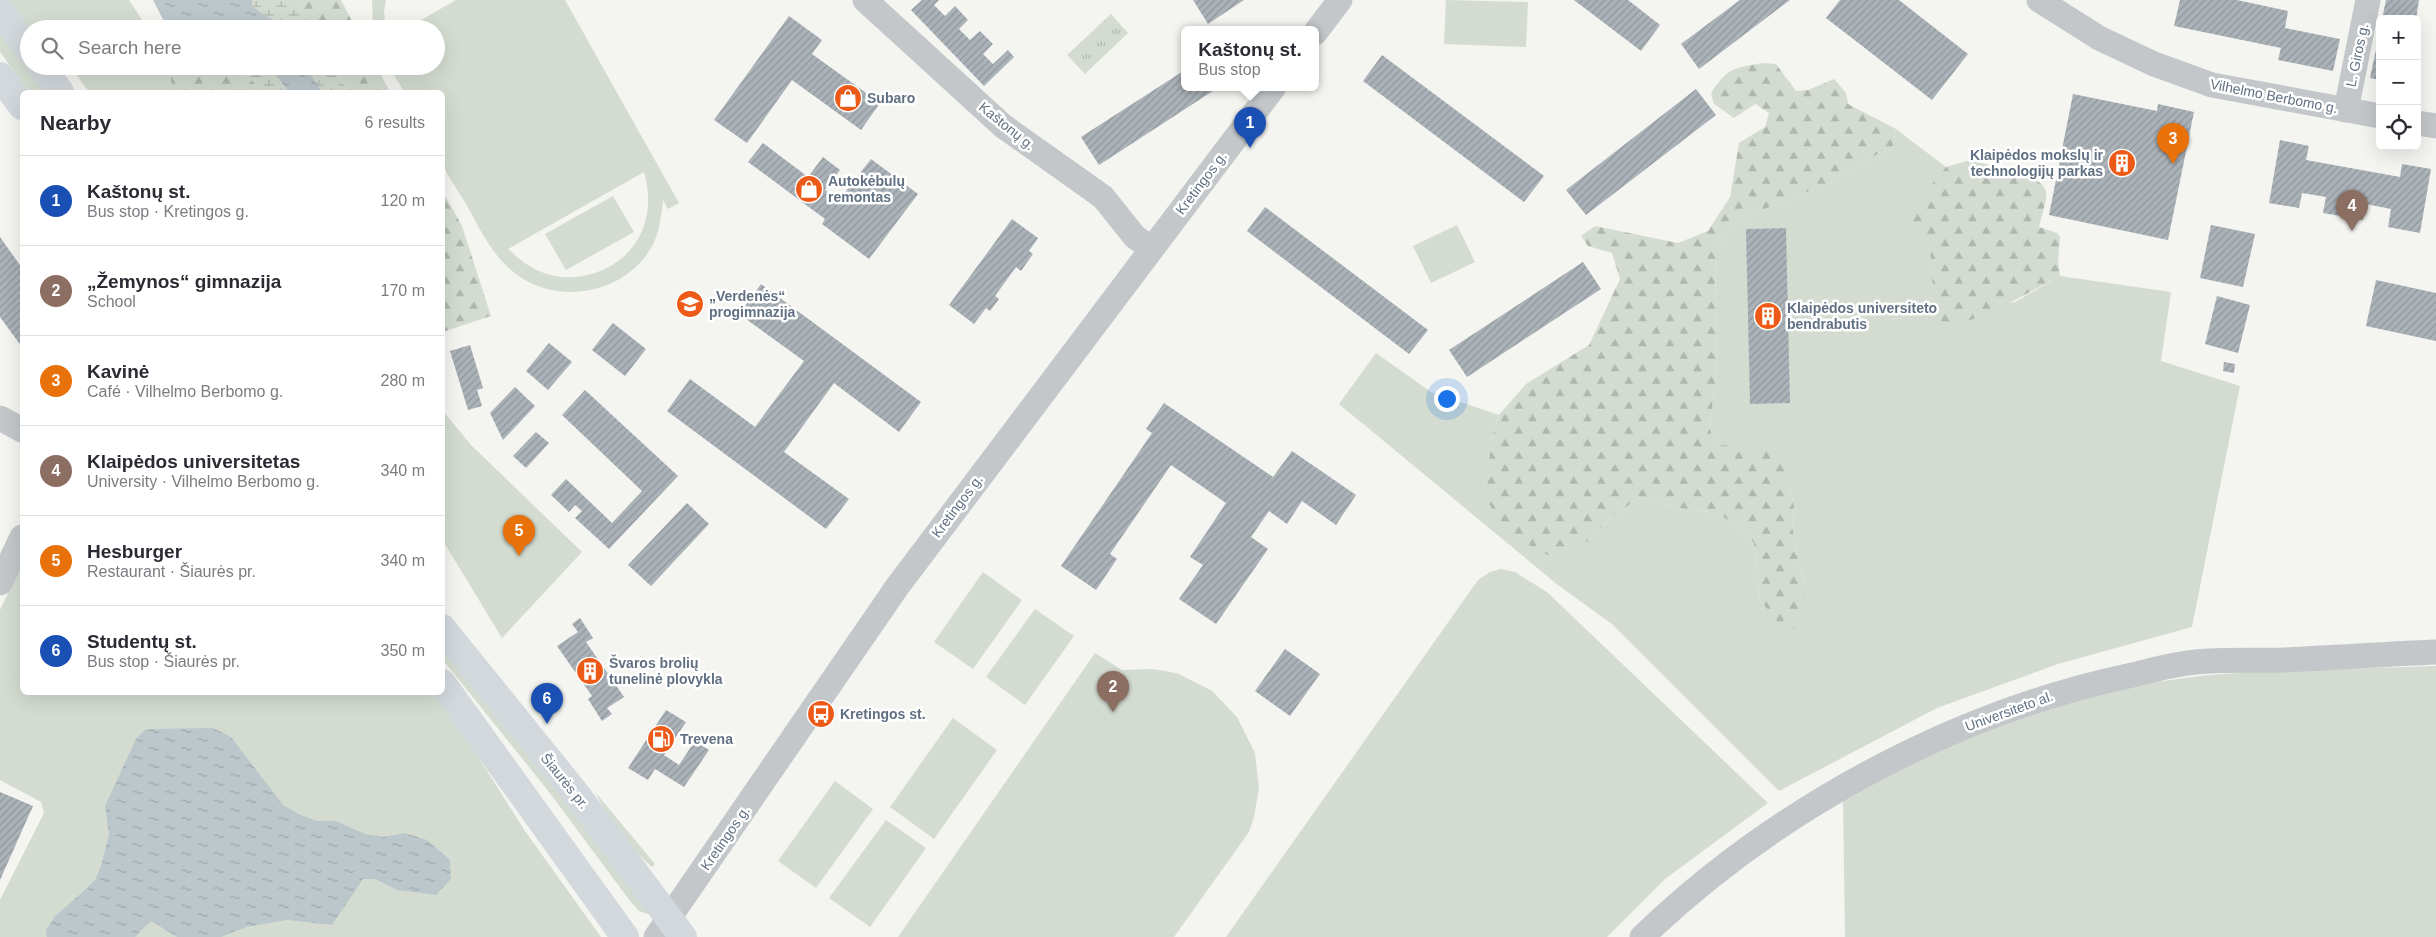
<!DOCTYPE html>
<meta charset="utf-8">
<style>
:root{--surface:#fff;--page:#f7f7f7;--text:#2b2b33;--muted:#7c7c81;--line:#e1e1e2;--accent:#0b8043}
body{margin:0;font-family:Arial,sans-serif;background:var(--page);color:var(--text)}
.controls{position:absolute;right:15px;top:15px;display:grid;overflow:hidden;border-radius:8px;box-shadow:0 5px 20px #0002}
.controls button{width:45px;height:45px;display:grid;place-items:center;padding:0;border:0;border-bottom:1px solid var(--line);background:var(--surface);color:var(--text);font:25px sans-serif}
.you{position:absolute;left:1446px;top:398px;width:18px;height:18px;margin:-12px;border:4px solid #fff;border-radius:50%;background:#1a73e8;box-shadow:0 0 0 8px #1a73e833}
.badge{display:grid;place-items:center;width:32px;height:32px;border-radius:50%;background:var(--accent);color:#fff;font-size:16px;font-weight:700}
.pin{position:absolute;translate:-50% -41px;filter:drop-shadow(0 1px 2px #0008)}
.pin::after{content:'';position:absolute;top:26px;width:18px;height:15px;background:inherit;clip-path:polygon(0 0,100% 0,50% 100%)}
.popup{position:absolute;left:1181px;top:26px;width:138px;height:65px;box-sizing:border-box;display:grid;place-content:center;border-radius:8px;background:var(--surface);filter:drop-shadow(0 1px 4px #0005);font-size:16px;white-space:nowrap;color:var(--muted)}
.popup b{font-size:19px;color:var(--text)}
.popup::after{content:'';position:absolute;left:50%;top:100%;margin-left:-10px;border:10px solid transparent;border-top-color:var(--surface)}
.list{margin:0;padding:0;list-style:none}
h2{display:flex;justify-content:space-between;align-items:center;height:65px;margin:0;padding:0 20px;font-size:21px}
h2 small{font-size:16px;font-weight:400;color:var(--muted)}
.list li{display:grid;grid-template-columns:32px 1fr auto;gap:15px;align-items:center;box-sizing:border-box;height:90px;padding:0 20px;border-top:1px solid var(--line)}
.list b{display:block;font-size:19px;white-space:nowrap}
.list p{margin:0;font-size:16px;white-space:nowrap;color:var(--muted)}
.list em{font-size:16px;font-style:normal;color:var(--muted)}
.icon{flex:none;width:28px;height:28px;fill:none;stroke:currentColor;stroke-width:2;stroke-linecap:round;stroke-linejoin:round}
.map{position:relative;flex:none;width:2436px;height:937px;overflow:hidden}
.search{position:absolute;background:var(--surface);box-shadow:0 5px 20px #0002;left:20px;top:20px;width:425px;height:55px;display:flex;align-items:center;gap:12px;box-sizing:border-box;padding:0 18px;border-radius:28px;color:var(--muted);font-size:19px}
.panel{position:absolute;background:var(--surface);box-shadow:0 5px 20px #0002;left:20px;top:90px;width:425px;height:605px;border-radius:8px}
.map>svg:first-child{display:block}
.grass{fill:#d4dcd1;fill-rule:evenodd}
.forest{fill:url(#forest-firs)}
.wetland{fill:url(#wetland-marsh)}
.park{fill:url(#park-tufts)}
.water{fill:url(#water-ripples)}
.building{fill:url(#building-hatch)}
.lines{fill:none;stroke-linecap:round;stroke-linejoin:round}
.minor{stroke:#c3c7ca;stroke-width:25}
.major{stroke:#d2d8dc;stroke-width:28}
.labels{text-anchor:middle;dominant-baseline:central;stroke-width:5;stroke-linejoin:round;paint-order:stroke}
.street-label{font-size:14px;fill:#617183;stroke:#fff}
.poi-label{font-size:14px;font-weight:bold;fill:#617183;stroke:#fff;text-anchor:start}
</style>
<div class="map">
<svg width="2436" height="937" viewBox="0 0 2436 937">
<defs>
<pattern id="forest-firs" width="22" height="20" patternUnits="userSpaceOnUse" patternTransform="scale(1.25)"><rect width="22" height="20" fill="#d4dcd1"/><path d="M5 1l3.5 6h-7zM16 11l3.5 6h-7z" fill="#afb7af"/></pattern>
<pattern id="wetland-marsh" width="20" height="14" patternUnits="userSpaceOnUse" patternTransform="scale(1.25)"><rect width="20" height="14" fill="#d4dcd1"/><path d="M1 5h8M5 5V1M11 12h8M15 12V8" fill="none" stroke="#afb7af"/></pattern>
<pattern id="park-tufts" width="24" height="20" patternUnits="userSpaceOnUse" patternTransform="scale(1.25)"><rect width="24" height="20" fill="#d4dcd1"/><path d="M3 7l-1-3M5 7V3M7 7l1-3M15 17l-1-3M17 17v-4M19 17l1-3" fill="none" stroke="#afb7af"/></pattern>
<pattern id="water-ripples" width="26" height="14" patternUnits="userSpaceOnUse" patternTransform="scale(1.25)"><rect width="26" height="14" fill="#bcc7cc"/><path d="M2 4q2-2 4 0t4 0M15 11q2-2 4 0t4 0" fill="none" stroke="#9ca6ab"/></pattern>
<pattern id="building-hatch" width="6" height="6" patternUnits="userSpaceOnUse" patternTransform="scale(1.25)"><rect width="6" height="6" fill="#abb3b9"/><path d="M-1 1l2-2M0 6l6-6M5 7l2-2" fill="none" stroke="#8f969c"/></pattern>
</defs>
<rect width="100%" height="100%" fill="#f4f4f0"/>
<!-- grass -->
<g class="grass">
<polygon points="9,0 129,0 148,29 34,29 27,25"/>
<polygon points="372,0 386,0 384,12 386,29 373,29"/>
<path d="M 456,0 L 565,0 L 679,203 L 668,209 L 663,200 C 661,216 660,233 651,248 C 624,294 558,306 516,274 C 492,256 480,229 466,204 C 460,193 444,172 442,161 C 439,139 442,114 442,92 L 404,92 L 389,66 L 436,66 L 436,29 L 405,29 ZM 644,172 C 657,216 639,258 595,273 C 577,279 556,279 539,271 C 527,266 517,257 508,249 Z"/>
<polygon points="1446,0 1528,2 1526,47 1444,44"/>
<polygon points="0,31 47,92 29,92 0,52"/>
<polygon points="70,66 172,66 170,75 173,92 89,92"/>
<polygon points="1896,129 1946,167 1934,185 1930,246 1936,320 2015,302 2060,276 2171,292 2161,361 2240,386 2192,627 2058,664 1937,708 1779,791 1612,624 1558,585 1339,404 1376,353 1431,392 1499,415 1491,441 1588,541 1611,518 1640,497 1680,508 1715,513 1738,525 1754,543 1760,600 1790,629 1804,620 1804,585 1792,526 1794,506 1790,487 1791,465 1739,448 1715,444 1710,429 1717,363 1715,307 1716,248 1740,219 1829,183 1879,153 1892,150"/>
<polygon points="613,196 634,232 566,270 545,234"/>
<polygon points="1457,225 1475,262 1431,283 1413,246"/>
<polygon points="443,411 471,445 582,552 502,638 443,541"/>
<polygon points="22,564 22,692 433,693 465,736 525,831 601,937 0,937 0,900 44,813 41,802 0,780 0,610"/>
<polygon points="1501,569 1515,572 1547,592 1768,803 1665,879 1607,937 1226,937 1478,580 1490,572"/>
<polygon points="983,572 1022,600 973,669 934,642"/>
<polygon points="1035,609 1074,636 1025,705 986,677"/>
<polygon points="442,648 573,808 651,912 647,914 639,911 630,901 549,792 443,660"/>
<polygon points="1095,653 1122,670 1152,669 1165,671 1179,674 1212,691 1237,717 1255,753 1259,788 1254,817 1249,832 1174,937 898,937"/>
<polygon points="2436,666 2436,937 1845,937 1843,800 1907,764 2004,720 2119,687 2200,676 2247,672"/>
<polygon points="953,718 997,750 934,839 890,807"/>
<polygon points="835,781 873,809 816,888 778,861"/>
<path d="M 595,792 L 655,864 L 652,867 C 630,848 608,818 595,792 Z"/>
<polygon points="886,820 926,848 870,927 829,898"/>
</g>
<!-- forest -->
<g class="forest">
<polygon points="298,0 341,0 356,29 315,29 300,10"/>
<path d="M 1762,63 L 1776,64 L 1796,91 L 1808,90 L 1834,79 L 1846,93 L 1848,104 L 1896,129 L 1892,150 L 1879,153 L 1829,183 L 1740,219 L 1716,248 L 1715,307 L 1717,363 L 1710,429 L 1715,444 L 1782,453 L 1792,465 L 1790,487 L 1794,506 L 1792,526 L 1804,585 L 1804,621 L 1790,630 L 1781,626 L 1760,600 L 1754,543 L 1738,525 L 1715,513 L 1680,508 L 1640,497 L 1611,518 L 1588,541 L 1557,560 L 1527,544 L 1499,520 L 1486,498 L 1491,441 L 1499,415 L 1526,384 L 1589,345 L 1620,279 L 1612,253 L 1588,246 L 1581,236 L 1595,226 L 1678,243 L 1708,231 L 1730,197 L 1739,143 L 1765,127 L 1769,113 L 1755,104 L 1734,118 L 1714,104 L 1711,93 C 1727,68 1734,68 1762,63 Z"/>
<polygon points="172,66 236,66 264,92 173,92 170,75"/>
<polygon points="333,66 376,66 390,92 348,92"/>
<path d="M 1970,160 C 1988,166 2042,172 2046,192 C 2047,202 2041,217 2039,227 L 2057,233 L 2060,237 L 2058,261 L 2060,276 L 1991,313 L 1955,325 L 1935,320 L 1930,246 L 1911,231 L 1918,202 L 1946,167 Z"/>
<polygon points="442,190 462,226 491,316 443,332"/>
</g>
<!-- wetland -->
<g class="wetland">
<path d="M 252,0 L 298,0 L 300,10 L 315,29 L 282,29 C 274,16 261,16 252,5 Z"/>
<path d="M 236,66 C 260,66 278,67 289,92 L 264,92 Z"/>
<polygon points="306,66 333,66 348,92 322,92"/>
</g>
<!-- park -->
<polygon class="park" points="1111,14 1128,33 1085,74 1067,55"/>
<!-- water -->
<g class="water">
<path d="M 153,0 L 252,0 L 252,5 C 261,16 274,16 282,29 L 168,29 Z"/>
<polygon points="263,66 306,66 322,92 289,92 277,76"/>
<polygon points="213,728 231,737 283,805 301,815 317,821 336,821 365,834 383,837 405,833 427,840 450,860 451,879 436,895 397,890 375,879 363,879 332,925 287,920 246,927 221,937 177,937 151,921 135,937 47,937 46,930 55,916 85,890 95,880 101,866 109,835 105,806 136,739 146,729"/>
</g>
<!-- building -->
<g class="building">
<polygon points="922,0 939,0 934,5 945,16 955,6 968,20 959,29 970,40 980,31 993,44 983,54 993,64 1008,50 1014,57 984,86 911,10"/>
<polygon points="1193,0 1244,0 1208,24"/>
<polygon points="1574,0 1628,0 1660,25 1641,51"/>
<polygon points="1740,0 1790,0 1699,69 1681,44"/>
<polygon points="1840,0 1899,0 1968,54 1932,100 1826,18"/>
<polygon points="2180,0 2237,0 2288,11 2285,28 2340,39 2333,71 2278,60 2281,48 2174,26"/>
<polygon points="2386,0 2419,0 2416,19 2382,19"/>
<polygon points="789,16 822,40 812,54 880,103 861,130 792,80 747,143 714,120"/>
<polygon points="2379,36 2380,36 2380,80 2370,78"/>
<polygon points="1382,55 1544,176 1524,202 1363,81"/>
<polygon points="1185,70 1185,87 1219,87 1099,165 1081,137"/>
<polygon points="1696,89 1716,115 1586,215 1566,190"/>
<polygon points="2073,94 2157,111 2158,104 2194,112 2168,240 2049,215"/>
<polygon points="2280,140 2309,146 2306,160 2400,177 2402,164 2431,169 2420,233 2388,227 2391,209 2366,204 2363,220 2323,213 2326,197 2302,193 2299,208 2269,203"/>
<polygon points="763,143 808,177 823,157 840,170 825,190 839,200 871,159 918,194 869,259 822,224 825,219 748,162"/>
<polygon points="1265,207 1428,330 1409,354 1247,231"/>
<polygon points="1012,219 1038,238 1029,251 1033,254 1021,271 1016,267 995,296 999,299 990,311 986,308 974,324 949,305"/>
<polygon points="2211,225 2255,234 2243,287 2200,278"/>
<polygon points="1786,228 1790,403 1750,404 1746,229"/>
<polygon points="0,237 22,268 22,347 0,317"/>
<polygon points="1583,262 1601,289 1467,377 1449,350"/>
<polygon points="2376,280 2436,293 2436,341 2366,326"/>
<polygon points="761,284 921,402 899,432 834,383 784,452 849,499 826,529 667,411 690,379 755,427 804,361 739,314"/>
<polygon points="2217,296 2250,305 2238,353 2205,344"/>
<polygon points="613,323 646,349 625,376 592,350"/>
<polygon points="549,343 572,362 548,390 526,371"/>
<polygon points="470,345 483,388 477,390 482,406 468,410 450,351"/>
<polygon points="2224,362 2235,364 2234,373 2223,371"/>
<polygon points="515,387 535,406 503,440 490,413"/>
<polygon points="585,390 678,476 609,549 575,518 582,511 575,505 569,512 551,495 566,479 612,523 642,491 562,415"/>
<polygon points="1164,403 1273,477 1292,451 1356,495 1336,525 1302,501 1287,524 1269,511 1251,537 1268,549 1216,624 1179,599 1203,565 1190,557 1226,503 1171,465 1110,554 1117,559 1096,590 1061,566 1152,433 1146,429"/>
<polygon points="536,432 549,443 526,468 513,456"/>
<polygon points="687,503 709,524 651,586 628,565"/>
<polygon points="580,618 593,638 586,642 624,697 607,708 612,714 602,721 588,699 592,696 557,646 578,632 572,624"/>
<polygon points="1285,649 1320,674 1290,716 1255,691"/>
<polygon points="666,710 686,722 664,755 679,765 695,741 709,750 684,787 655,769 648,780 628,768"/>
<polygon points="0,792 33,806 0,880"/>
</g>
<g class="lines">
<!-- minor -->
<g class="minor">
<polyline points="865,0 1003,126 1103,197 1135,237 1151,248"/>
<polyline points="2039,0 2099,38 2154,64 2212,85 2380,116"/>
<polyline points="1315,33 1340,0"/>
<polyline points="2346,110 2368,0"/>
<polyline points="2417,123 2436,126"/>
<polyline points="0,418 22,430"/>
<polyline points="0,583 22,537"/>
<polyline points="656,937 897,587 1274,87"/>
<path d="M 1642,937 C 1773,811 1950,714 2128,676 C 2150,671 2173,664 2196,662 C 2225,659 2255,661 2284,660 C 2334,658 2385,654 2436,652"/>
</g>
<!-- major -->
<g class="major">
<polyline points="0,11 29,50"/>
<polyline points="41,66 60,92"/>
<polyline points="0,76 22,106"/>
<polyline points="442,628 577,795 683,937"/>
<polyline points="442,683 625,937"/>
</g>
</g>
<!-- icons -->
<defs>
<g id="shop-disc" transform="scale(1.4375)"><circle r="9.5" fill="#ed5a17" stroke="#fff"/><path d="M-5-2.5h2.3a2.7 3.5 0 0 1 5.4 0H5L5.5 6h-11ZM-1.5-2.5h3a1.5 2.3 0 0 0-3 0Z" fill="#fff"/></g>
<g id="building-disc" transform="scale(1.4375)"><circle r="9.5" fill="#ed5a17" stroke="#fff"/><path d="M-4-6H4V6H1V3H-1V6H-4ZM-2.5-4.3h1.7v1.8h-1.7ZM.8-4.3h1.7v1.8H.8ZM-2.5-1h1.7V.8h-1.7ZM.8-1h1.7V.8H.8Z" fill="#fff"/></g>
<g id="school-disc" transform="scale(1.4375)"><circle r="9.5" fill="#ed5a17" stroke="#fff"/><path d="M0-5L7-2L0 1L-7-2ZM-4 1L0 2.5L4 1V4Q0 6-4 4Z" fill="#fff"/></g>
<g id="bus-disc" transform="scale(1.4375)"><circle r="9.5" fill="#ed5a17" stroke="#fff"/><path d="M-5-6H5V4H4V6H2V4H-2V6H-4V4H-5ZM-3.5-4V0h7V-4ZM-3.5 1.2v1.5H-2V1.2ZM2 1.2v1.5H3.5V1.2Z" fill="#fff"/></g>
<g id="fuel-disc" transform="scale(1.4375)"><circle r="9.5" fill="#ed5a17" stroke="#fff"/><path d="M-5.5-6h7V0h2V4h1.3V-2.5L3-4.5l.8-.8L6-3V5H2.5V1h-1V6h-7ZM-4.2-4.7v3.2H.2V-4.7Z" fill="#fff"/></g>
</defs>
<g fill-rule="evenodd">
<use href="#shop-disc" x="848" y="98"/>
<use href="#building-disc" x="2122" y="163"/>
<use href="#shop-disc" x="809" y="189"/>
<use href="#school-disc" x="690" y="304"/>
<use href="#building-disc" x="1768" y="316"/>
<use href="#building-disc" x="590" y="671"/>
<use href="#bus-disc" x="821" y="714"/>
<use href="#fuel-disc" x="661" y="739"/>
</g>
<g class="labels">
<!-- street labels -->
<g class="street-label">
<text transform="translate(2357 55) rotate(-78)">L. Giros g.</text>
<text transform="translate(2274 96) rotate(11)">Vilhelmo Berbomo g.</text>
<text transform="translate(1007 126) rotate(39)">Kaštonų g.</text>
<text transform="translate(1201 183) rotate(-53)">Kretingos g.</text>
<text transform="translate(957 506) rotate(-53)">Kretingos g.</text>
<text transform="translate(2009 711) rotate(-20)">Universiteto al.</text>
<text transform="translate(565 781) rotate(51)">Šiaurės pr.</text>
<text transform="translate(725 838) rotate(-55)">Kretingos g.</text>
</g>
<!-- poi labels -->
<g class="poi-label">
<text x="867" y="98">Subaro</text>
<text x="2103" y="155" text-anchor="end">Klaipėdos mokslų ir<tspan x="2103" dy="16">technologijų parkas</tspan></text>
<text x="828" y="181">Autokėbulų<tspan x="828" dy="16">remontas</tspan></text>
<text x="709" y="296">„Verdenės“<tspan x="709" dy="16">progimnazija</tspan></text>
<text x="1787" y="308">Klaipėdos universiteto<tspan x="1787" dy="16">bendrabutis</tspan></text>
<text x="609" y="663">Švaros brolių<tspan x="609" dy="16">tunelinė plovykla</tspan></text>
<text x="840" y="714">Kretingos st.</text>
<text x="680" y="739">Trevena</text>
</g>
</g>
</svg>
<div class="controls">
<button>+</button>
<button>−</button>
<button><svg class="icon" aria-label="locate" viewBox="0 0 24 24"><circle cx="12" cy="12" r="6"/><path d="M12 2v4M12 18v4M2 12h4M18 12h4"/></svg></button>
</div>
<div class="you"></div>
<div class="pin badge" style="left:1250px;top:148px;background:#1a4fb4">1</div>
<div class="popup"><b>Kaštonų st.</b>Bus stop</div>
<div class="pin badge" style="left:1113px;top:712px;background:#8d6e63">2</div>
<div class="pin badge" style="left:2173px;top:164px;background:#e8710a">3</div>
<div class="pin badge" style="left:2352px;top:231px;background:#8d6e63">4</div>
<div class="pin badge" style="left:519px;top:556px;background:#e8710a">5</div>
<div class="pin badge" style="left:547px;top:724px;background:#1a4fb4">6</div>
<div class="search"><svg class="icon" aria-label="search" viewBox="0 0 24 24"><circle cx="10" cy="10" r="6"/><path d="M15 15l6 6"/></svg>Search here</div>
<section class="panel">
<h2>Nearby<small>6 results</small></h2>
<ul class="list">
<li><span class="badge" style="background:#1a4fb4">1</span><div><b>Kaštonų st.</b><p>Bus stop · Kretingos g.</p></div><em>120 m</em></li>
<li><span class="badge" style="background:#8d6e63">2</span><div><b>„Žemynos“ gimnazija</b><p>School</p></div><em>170 m</em></li>
<li><span class="badge" style="background:#e8710a">3</span><div><b>Kavinė</b><p>Café · Vilhelmo Berbomo g.</p></div><em>280 m</em></li>
<li><span class="badge" style="background:#8d6e63">4</span><div><b>Klaipėdos universitetas</b><p>University · Vilhelmo Berbomo g.</p></div><em>340 m</em></li>
<li><span class="badge" style="background:#e8710a">5</span><div><b>Hesburger</b><p>Restaurant · Šiaurės pr.</p></div><em>340 m</em></li>
<li><span class="badge" style="background:#1a4fb4">6</span><div><b>Studentų st.</b><p>Bus stop · Šiaurės pr.</p></div><em>350 m</em></li>
</ul>
</section>
</div>
